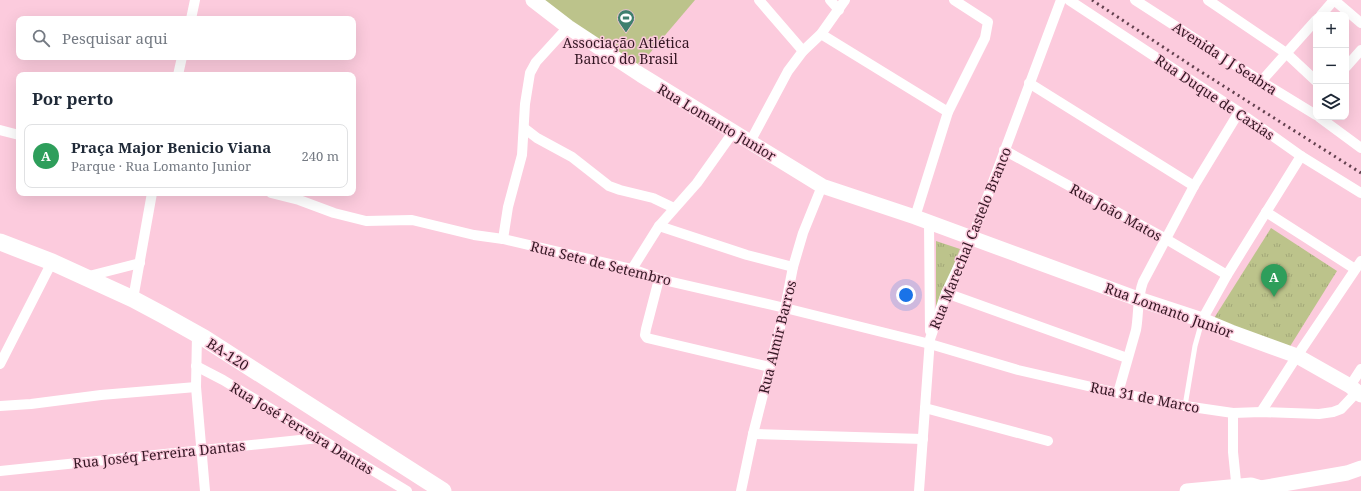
<!DOCTYPE html>
<html lang="pt">
<meta charset="utf-8">
<style>
:root{--surface:#fff;--page:#f6f6f7;--text:#1f2937;--muted:#747a83;--line:#e0e1e3;--accent:#3f7f6e}
body{margin:0;font-family:"Noto Serif",serif;background:var(--page);color:var(--text)}
.controls{position:absolute;right:12px;top:12px;display:grid;overflow:hidden;border-radius:8px;box-shadow:0 4px 16px #0002}
.controls button{width:36px;height:36px;display:grid;place-items:center;padding:0;border:0;border-bottom:1px solid var(--line);background:var(--surface);color:var(--text);font:20px sans-serif}
.you{position:absolute;left:906px;top:295px;width:14px;height:14px;margin:-10px;border:3px solid #fff;border-radius:50%;background:#1a73e8;box-shadow:0 0 0 6px #1a73e833}
.badge{display:grid;place-items:center;width:26px;height:26px;border-radius:50%;background:var(--accent);color:#fff;font-size:13px;font-weight:700}
.pin{position:absolute;translate:-50% -33px;filter:drop-shadow(0 1px 2px #0008)}
.pin::after{content:'';position:absolute;top:21px;width:14px;height:12px;background:inherit;clip-path:polygon(0 0,100% 0,50% 100%)}
.list{margin:0;padding:0;list-style:none}
h2{display:flex;justify-content:space-between;align-items:center;height:52px;margin:0;padding:0 16px;font-size:17px}
h2 small{font-size:13px;font-weight:400;color:var(--muted)}
.list li{display:grid;grid-template-columns:26px 1fr auto;gap:12px;align-items:center;box-sizing:border-box;height:64px;margin:0 8px 8px;padding:0 8px;border:1px solid var(--line);border-radius:8px}
.list b{display:block;font-size:15px;white-space:nowrap}
.list p{margin:0;font-size:13px;white-space:nowrap;color:var(--muted)}
.list em{font-size:13px;font-style:normal;color:var(--muted)}
.icon{flex:none;width:22px;height:22px;fill:none;stroke:currentColor;stroke-width:2;stroke-linecap:round;stroke-linejoin:round}
.map{position:relative;flex:none;width:1361px;height:491px;overflow:hidden}
.search{position:absolute;background:var(--surface);box-shadow:0 4px 16px #0002;left:16px;top:16px;width:340px;height:44px;display:flex;align-items:center;gap:10px;box-sizing:border-box;padding:0 14px;border-radius:8px;color:var(--muted);font-size:15px}
.panel{position:absolute;background:var(--surface);box-shadow:0 4px 16px #0002;left:16px;top:72px;width:340px;height:124px;border-radius:8px}
.map>svg:first-child{display:block}
.park{fill:url(#park-tufts)}
.pitch{fill:#bcc38b}
.lines{fill:none;stroke-linecap:round;stroke-linejoin:round}
.lane{stroke:#fff;stroke-width:5}
.street{stroke:#fff;stroke-width:10}
.secondary{stroke:#fff;stroke-width:15}
.primary{stroke:#fff;stroke-width:17}
.rail{stroke:#62404e;stroke-width:3;stroke-dasharray:2 4;stroke-linecap:butt}
.labels{text-anchor:middle;dominant-baseline:central;stroke-width:3;stroke-linejoin:round;paint-order:stroke}
.poi-label{font-size:14px;fill:#351724;stroke:#fccbdd}
.street-label{font-size:14px;fill:#351724;stroke:#fccbdd}
</style>
<div class="map">
<svg width="1361" height="491" viewBox="0 0 1361 491">
<defs>
<pattern id="park-tufts" width="24" height="20" patternUnits="userSpaceOnUse"><rect width="24" height="20" fill="#bcc38b"/><path d="M3 7l-1-3M5 7V3M7 7l1-3M15 17l-1-3M17 17v-4M19 17l1-3" fill="none" stroke="#a2a778"/></pattern>
</defs>
<rect width="100%" height="100%" fill="#fccbdd"/>
<!-- park -->
<g class="park">
<polygon points="1271,228 1337,271 1289,348 1211,323"/>
<polygon points="936,241 960,249 936,309"/>
</g>
<!-- pitch -->
<polygon class="pitch" points="531,0 695,0 638,67"/>
<g class="lines">
<!-- lane -->
<polyline class="lane" points="1185,406 1195,346 1202,321"/>
<!-- street -->
<g class="street">
<polyline points="759,0 803,51"/>
<polyline points="830,0 839,10"/>
<polyline points="1069,0 1239,112 1301,156 1361,193"/>
<polyline points="1135,0 1262,82 1316,115"/>
<polyline points="1208,0 1286,53 1316,81"/>
<polyline points="1334,0 1361,23"/>
<polyline points="1321,15 1334,0"/>
<polyline points="191,19 195,0"/>
<polyline points="821,34 948,112"/>
<polyline points="1346,67 1361,50"/>
<polyline points="178,75 182,57"/>
<polyline points="1262,82 1266,76 1316,20"/>
<polyline points="1029,83 1194,186"/>
<polyline points="1319,117 1361,148"/>
<polyline points="524,128 537,138 572,157 609,186 620,190 653,198 674,208"/>
<polyline points="0,130 19,135"/>
<polyline points="750,142 788,71 803,51 821,34 845,0"/>
<polyline points="1004,150 1166,239 1227,275"/>
<polyline points="271,193 299,200 334,213 366,221 412,220 474,235 503,239 632,269 659,279 785,308 930,344 1018,370 1118,393 1185,406 1233,413 1261,412 1319,414 1333,412 1341,409 1357,392"/>
<polyline points="1266,212 1355,269"/>
<polyline points="915,217 948,112 985,38 988,22 954,0"/>
<polyline points="929,223 930,331"/>
<polyline points="659,226 747,255 793,267"/>
<polyline points="503,239 508,207 522,155 525,104 530,73 536,62 568,27"/>
<polyline points="632,269 659,226 697,183 734,131"/>
<polyline points="85,277 140,263"/>
<polyline points="659,279 646,329 645,335 647,338 770,367"/>
<polyline points="946,293 1127,358"/>
<polyline points="133,299 152,193"/>
<polyline points="1202,320 1227,275 1301,156"/>
<polyline points="197,334 196,387 205,491"/>
<polyline points="0,364 52,262"/>
<polyline points="196,366 223,380 407,491"/>
<polyline points="1350,386 1361,369"/>
<path d="M 1118,393 L 1136,330 C 1139,313 1137,298 1143,282 L 1194,186 L 1239,112"/>
<polyline points="0,406 31,404 101,395 196,387"/>
<polyline points="925,408 1048,441"/>
<polyline points="1261,412 1297,356 1361,261"/>
<polyline points="1233,413 1233,452 1237,491"/>
<polyline points="753,434 923,439"/>
<polyline points="0,471 319,438"/>
<polyline points="741,491 753,434 785,308 793,267 803,233 822,186"/>
<polyline points="919,491 930,339 946,293 972,238 1061,0"/>
</g>
<!-- secondary -->
<g class="secondary">
<polyline points="533,0 568,27 641,75 822,186 915,217 1138,299 1202,320 1231,332 1297,356 1350,386 1361,395"/>
<polyline points="1187,491 1251,485 1261,488"/>
<polyline points="1256,491 1261,488 1347,473 1361,468"/>
</g>
<!-- primary -->
<polyline class="primary" points="0,242 52,262 133,299 163,315 204,338 443,491"/>
<!-- rail -->
<polyline class="rail" points="1092,0 1195,68 1361,173"/>
</g>
<!-- icons -->
<defs>
<g id="stadium-pin" transform="scale(0.9)"><path d="M0 17L-7.5 6A9.5 9.5 0 1 1 7.5 6Z" fill="#3f7f6e" stroke="#fccbdd"/><path d="M0-5a6.5 5 0 1 0 0 10a6.5 5 0 1 0 0-10ZM-3.5-1.8h7v3.6h-7Z" fill="#fff"/></g>
</defs>
<g fill-rule="evenodd">
<use href="#stadium-pin" x="626" y="18"/>
</g>
<g class="labels">
<!-- poi labels -->
<g class="poi-label">
<text x="626" y="42">Associação Atlética<tspan x="626" dy="16">Banco do Brasil</tspan></text>
</g>
<!-- street labels -->
<g class="street-label">
<text transform="translate(1225 58) rotate(33)">Avenida J J Seabra</text>
<text transform="translate(1215 97) rotate(34)">Rua Duque de Caxias</text>
<text transform="translate(717 122) rotate(31)">Rua Lomanto Junior</text>
<text transform="translate(1116 212) rotate(29)">Rua João Matos</text>
<text transform="translate(970 238) rotate(-68)">Rua Marechal Castelo Branco</text>
<text transform="translate(601 263) rotate(14)">Rua Sete de Setembro</text>
<text transform="translate(1169 310) rotate(20)">Rua Lomanto Junior</text>
<text transform="translate(777 337) rotate(-76)">Rua Almir Barros</text>
<text transform="translate(228 354) rotate(33)">BA-120</text>
<text transform="translate(1145 397) rotate(11)">Rua 31 de Marco</text>
<text transform="translate(302 428) rotate(31)">Rua José Ferreira Dantas</text>
<text transform="translate(159 454) rotate(-6)">Rua Joséq Ferreira Dantas</text>
</g>
</g>
</svg>
<div class="controls">
<button>+</button>
<button>−</button>
<button><svg class="icon" aria-label="layers" viewBox="0 0 24 24"><path d="M12 4l9 5-9 5-9-5zM3 14l9 5 9-5"/></svg></button>
</div>
<div class="you"></div>
<div class="pin badge" style="left:1274px;top:297px;background:#2e9e5b">A</div>
<div class="search"><svg class="icon" aria-label="search" viewBox="0 0 24 24"><circle cx="10" cy="10" r="6"/><path d="M15 15l6 6"/></svg>Pesquisar aqui</div>
<section class="panel">
<h2>Por perto<small></small></h2>
<ul class="list">
<li><span class="badge" style="background:#2e9e5b">A</span><div><b>Praça Major Benicio Viana</b><p>Parque · Rua Lomanto Junior</p></div><em>240 m</em></li>
</ul>
</section>
</div>
